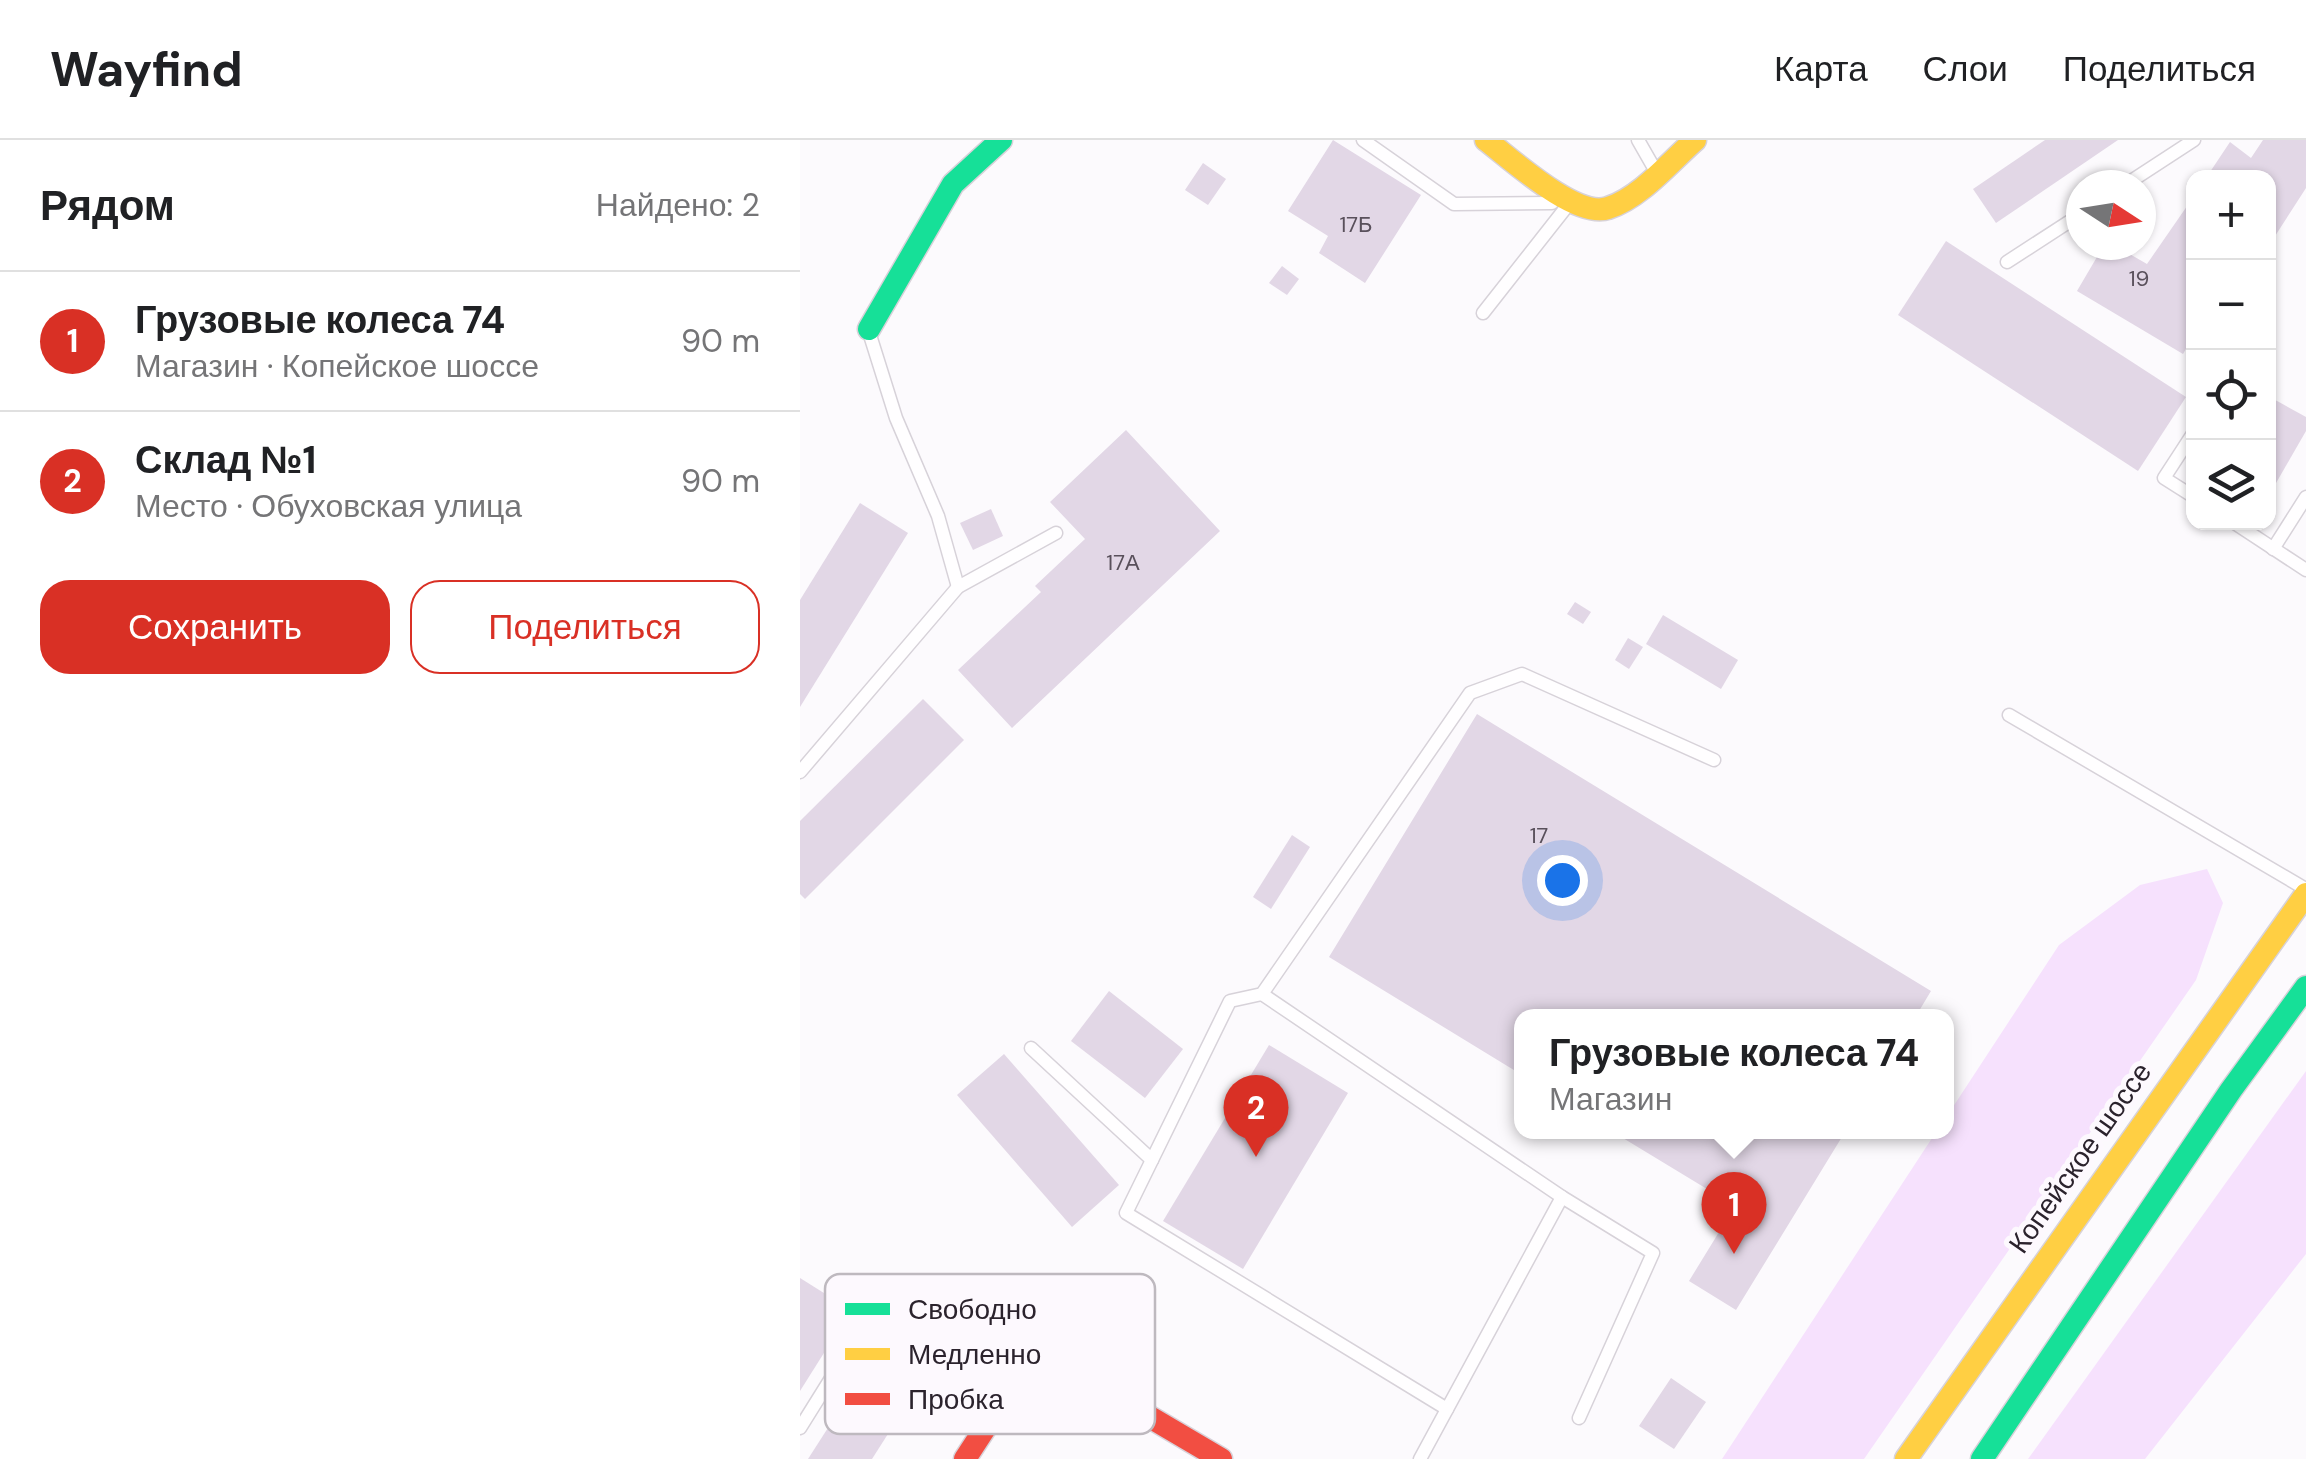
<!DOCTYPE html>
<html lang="ru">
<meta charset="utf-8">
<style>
:root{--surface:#fff;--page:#f2f2f2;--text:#202124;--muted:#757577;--line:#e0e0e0;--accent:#d93025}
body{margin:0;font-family:"DM Sans",sans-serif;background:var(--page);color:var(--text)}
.controls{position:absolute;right:30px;top:30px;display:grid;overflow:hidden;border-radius:20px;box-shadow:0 2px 8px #0004}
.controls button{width:90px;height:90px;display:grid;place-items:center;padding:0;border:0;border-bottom:2px solid var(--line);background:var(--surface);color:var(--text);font:50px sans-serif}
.compass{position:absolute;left:1266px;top:30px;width:90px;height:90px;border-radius:50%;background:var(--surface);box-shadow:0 2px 8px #0004;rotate:102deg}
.you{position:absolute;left:762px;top:740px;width:35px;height:35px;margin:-25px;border:8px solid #fff;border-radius:50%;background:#1a73e8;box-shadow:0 0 0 15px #1a73e833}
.badge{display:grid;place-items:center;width:65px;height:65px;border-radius:50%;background:var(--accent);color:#fff;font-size:32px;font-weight:700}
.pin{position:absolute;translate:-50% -82px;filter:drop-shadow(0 2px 5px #0008)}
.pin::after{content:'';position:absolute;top:52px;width:35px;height:30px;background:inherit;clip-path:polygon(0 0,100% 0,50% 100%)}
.popup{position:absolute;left:714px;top:869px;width:440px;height:130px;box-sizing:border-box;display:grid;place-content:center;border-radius:20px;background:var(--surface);filter:drop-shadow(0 2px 8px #0005);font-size:32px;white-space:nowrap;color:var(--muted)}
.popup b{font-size:38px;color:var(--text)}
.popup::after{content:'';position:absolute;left:50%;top:100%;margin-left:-20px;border:20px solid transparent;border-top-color:var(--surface)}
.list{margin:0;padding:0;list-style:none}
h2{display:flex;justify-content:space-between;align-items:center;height:130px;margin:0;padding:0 40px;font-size:42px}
h2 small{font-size:32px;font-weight:400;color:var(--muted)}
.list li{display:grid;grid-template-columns:65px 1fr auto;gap:30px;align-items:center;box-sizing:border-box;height:140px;padding:0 40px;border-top:2px solid var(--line)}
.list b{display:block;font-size:38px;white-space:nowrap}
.list p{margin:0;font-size:32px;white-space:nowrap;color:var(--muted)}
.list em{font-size:32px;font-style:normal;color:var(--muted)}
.actions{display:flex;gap:20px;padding:30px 40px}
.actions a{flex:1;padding:22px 0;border:2px solid var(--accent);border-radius:30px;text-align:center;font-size:35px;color:var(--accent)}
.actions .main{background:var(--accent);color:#fff}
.icon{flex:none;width:55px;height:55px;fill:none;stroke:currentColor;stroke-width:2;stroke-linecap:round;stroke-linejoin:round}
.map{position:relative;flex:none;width:1506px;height:1319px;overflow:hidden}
header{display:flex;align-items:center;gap:60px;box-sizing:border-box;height:140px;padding:0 50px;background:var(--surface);border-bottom:2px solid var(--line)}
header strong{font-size:48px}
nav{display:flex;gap:55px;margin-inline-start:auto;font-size:35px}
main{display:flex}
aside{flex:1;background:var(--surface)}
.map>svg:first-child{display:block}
.green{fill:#f6e1fd}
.building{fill:#e2d7e6}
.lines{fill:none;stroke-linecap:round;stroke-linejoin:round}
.lane-casing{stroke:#d7d2d9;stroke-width:15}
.fast-casing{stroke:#d7d2d9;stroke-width:25}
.slow-casing{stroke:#d7d2d9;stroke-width:25}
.jam-casing{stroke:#d7d2d9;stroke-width:25}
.lane{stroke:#fffeff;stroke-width:12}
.fast{stroke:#16e098;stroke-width:22}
.slow{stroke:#ffcf43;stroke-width:22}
.jam{stroke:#f24e42;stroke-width:22}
.labels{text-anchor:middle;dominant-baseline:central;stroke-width:10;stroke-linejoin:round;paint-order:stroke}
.number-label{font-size:22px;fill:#59505b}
.street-label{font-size:28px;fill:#2b232d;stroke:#fdf9fe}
.key{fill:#fdf9fe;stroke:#beb9bf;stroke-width:2.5}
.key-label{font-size:28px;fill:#2b232d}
</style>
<header>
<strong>Wayfind</strong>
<nav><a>Карта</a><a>Слои</a><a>Поделиться</a></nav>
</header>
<main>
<aside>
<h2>Рядом<small>Найдено: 2</small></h2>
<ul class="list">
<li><span class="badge">1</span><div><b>Грузовые колеса 74</b><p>Магазин · Копейское шоссе</p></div><em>90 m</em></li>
<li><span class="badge">2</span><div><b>Склад №1</b><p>Место · Обуховская улица</p></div><em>90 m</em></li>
</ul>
<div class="actions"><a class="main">Сохранить</a><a>Поделиться</a></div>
</aside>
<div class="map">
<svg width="1506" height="1319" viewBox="0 0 1506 1319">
<rect width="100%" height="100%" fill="#fcfafd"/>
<!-- green -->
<g class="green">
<polygon points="1407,729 1423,763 1396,840 1064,1319 922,1319 1136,992 1146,992 1147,976 1259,805 1340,745"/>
<polygon points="1506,931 1506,1114 1345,1319 1228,1319"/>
</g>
<!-- building -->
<g class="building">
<polygon points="533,0 621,55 565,143 519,113 528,96 488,71"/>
<polygon points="1245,0 1318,0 1196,83 1173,49"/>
<polygon points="1463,0 1506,0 1506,48 1468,107 1468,38 1406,38 1430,2 1451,18"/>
<polygon points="403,23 426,39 408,65 385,50"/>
<polygon points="1394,56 1394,195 1383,214 1277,151 1304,105 1314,105 1347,124"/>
<polygon points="1146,101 1386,257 1338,331 1098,175"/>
<polygon points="482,126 499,139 487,155 469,143"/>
<polygon points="1468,256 1506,277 1506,291 1468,357"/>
<polygon points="326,290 420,391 212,588 158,530 241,452 235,446 285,399 250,362"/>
<polygon points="60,363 108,393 0,567 0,460"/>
<polygon points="191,369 203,396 173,410 160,383"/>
<polygon points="775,462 791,472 783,484 767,474"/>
<polygon points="863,475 938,520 921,549 846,504"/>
<polygon points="828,498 843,507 829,529 815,520"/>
<polygon points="123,559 164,600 5,759 0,754 0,681"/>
<polygon points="677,574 1131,851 1116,876 722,876 722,935 529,817"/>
<polygon points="492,695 510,707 471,769 453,757"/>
<polygon points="309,851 383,909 345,958 271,901"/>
<polygon points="469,905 548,953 443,1129 363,1081"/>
<polygon points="204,914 319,1045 272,1087 157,955"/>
<polygon points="813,992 1045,992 936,1170 889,1141 935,1066"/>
<polygon points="0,1138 51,1170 0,1251"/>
<polygon points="85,1199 130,1228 72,1319 8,1319"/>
<polygon points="871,1238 906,1262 874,1309 839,1286"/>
</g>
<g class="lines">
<!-- lane casing -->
<g class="lane-casing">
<g id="lane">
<polyline points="563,0 654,64 752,63"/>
<polyline points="838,0 854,28"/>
<polyline points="1325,45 1394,0"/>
<polyline points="1207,122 1281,74"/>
<polyline points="683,173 768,65"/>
<polyline points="69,192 96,278 138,376 158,447"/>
<polyline points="1394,292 1364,338 1394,357"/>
<polyline points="1433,382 1506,430"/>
<polyline points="1473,409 1506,357"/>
<polyline points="1209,575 1504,748"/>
<polyline points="0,632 158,447 256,393"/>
<polyline points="462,854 762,1057 853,1113 779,1278"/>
<polyline points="231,908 352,1020"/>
<polyline points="647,1269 326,1073 430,861 462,854 670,553 722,534 914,620"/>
<polyline points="0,1288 63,1187"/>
<polyline points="620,1319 762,1057"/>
</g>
</g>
<!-- fast casing -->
<g class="fast-casing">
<g id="fast">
<polyline points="69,189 153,44 201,0"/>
<polyline points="1182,1319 1431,950 1506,847"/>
</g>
</g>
<!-- slow casing -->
<g class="slow-casing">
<g id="slow">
<path d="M 686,0 C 711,19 776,79 808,68 C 840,58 870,22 895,0"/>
<polyline points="1106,1319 1506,754"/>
</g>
</g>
<!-- jam casing -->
<g class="jam-casing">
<polyline id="jam" points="165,1319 236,1210 421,1319"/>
</g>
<!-- lane -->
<use href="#lane" class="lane"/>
<!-- fast -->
<use href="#fast" class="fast"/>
<!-- slow -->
<use href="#slow" class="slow"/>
<!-- jam -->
<use href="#jam" class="jam"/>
</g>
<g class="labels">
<!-- number labels -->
<g class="number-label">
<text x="556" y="84">17Б</text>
<text x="1339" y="138">19</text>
<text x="323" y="422">17А</text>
<text x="739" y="695">17</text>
</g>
<!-- street labels -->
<g class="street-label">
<text transform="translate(1280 1018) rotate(-55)">Копейское шоссе</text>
</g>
</g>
<!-- legend -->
<rect x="25" y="1134" width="330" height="160" rx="15" class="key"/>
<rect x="45" y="1163" width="45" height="12" fill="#16e098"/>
<rect x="45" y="1208" width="45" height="12" fill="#ffcf43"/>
<rect x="45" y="1253" width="45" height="12" fill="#f24e42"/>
<g class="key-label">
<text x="108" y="1179">Свободно</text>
<text x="108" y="1224">Медленно</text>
<text x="108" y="1269">Пробка</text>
</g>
</svg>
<div class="controls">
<button>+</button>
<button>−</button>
<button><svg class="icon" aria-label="locate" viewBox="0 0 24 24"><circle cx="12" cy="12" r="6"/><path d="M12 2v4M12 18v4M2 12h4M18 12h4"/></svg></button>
<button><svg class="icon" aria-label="layers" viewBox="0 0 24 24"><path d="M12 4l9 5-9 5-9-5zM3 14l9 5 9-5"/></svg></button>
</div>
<svg class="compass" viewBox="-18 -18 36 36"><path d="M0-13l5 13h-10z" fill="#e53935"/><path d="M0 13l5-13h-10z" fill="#757577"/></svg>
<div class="you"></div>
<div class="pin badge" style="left:934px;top:1114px">1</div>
<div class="popup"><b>Грузовые колеса 74</b>Магазин</div>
<div class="pin badge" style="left:456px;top:1017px">2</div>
</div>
</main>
